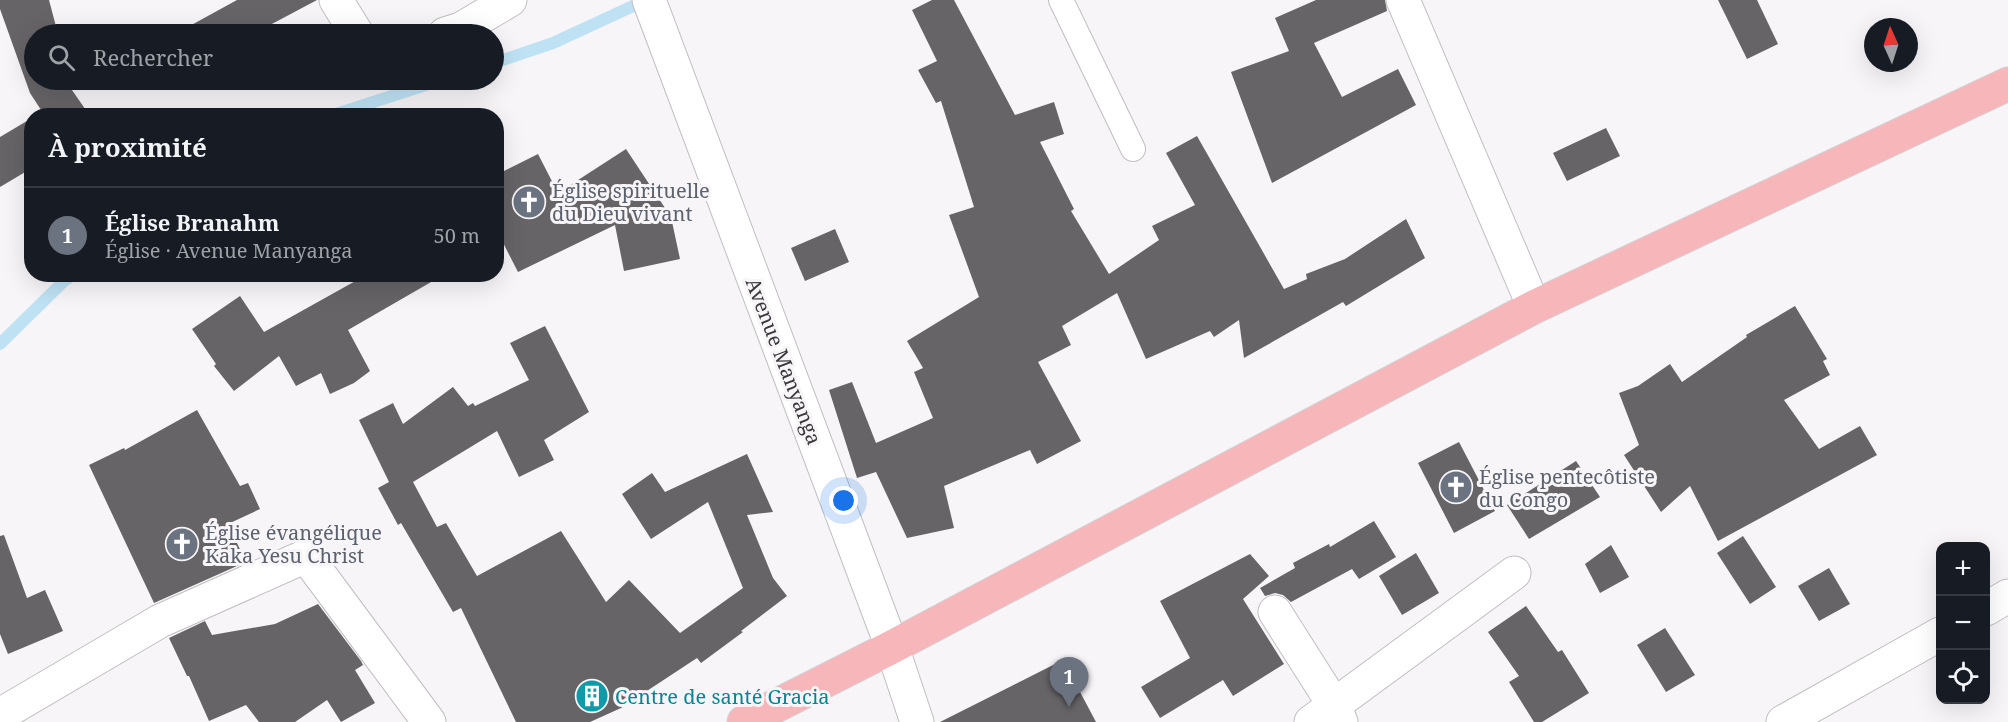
<!DOCTYPE html>
<html lang="fr">
<meta charset="utf-8">
<style>
:root{--surface:#171b24;--page:#20242c;--text:#f1f3f6;--muted:#9ea1a6;--line:#363941;--accent:#c99ac9}
body{margin:0;font-family:"Noto Serif",serif;background:var(--page);color:var(--text)}
.controls{position:absolute;right:18px;bottom:18px;display:grid;overflow:hidden;border-radius:12px;box-shadow:0 6px 24px #0002}
.controls button{width:54px;height:54px;display:grid;place-items:center;padding:0;border:0;border-bottom:2px solid var(--line);background:var(--surface);color:var(--text);font:30px sans-serif}
.compass{position:absolute;left:1864px;top:18px;width:54px;height:54px;border-radius:50%;background:var(--surface);box-shadow:0 6px 24px #0002;rotate:357deg}
.you{position:absolute;left:844px;top:501px;width:21px;height:21px;margin:-15px;border:4px solid #fff;border-radius:50%;background:#1a73e8;box-shadow:0 0 0 9px #1a73e833}
.badge{display:grid;place-items:center;width:39px;height:39px;border-radius:50%;background:var(--accent);color:#fff;font-size:20px;font-weight:700}
.pin{position:absolute;translate:-50% -50px;filter:drop-shadow(0 2px 3px #0008)}
.pin::after{content:'';position:absolute;top:32px;width:21px;height:18px;background:inherit;clip-path:polygon(0 0,100% 0,50% 100%)}
.list{margin:0;padding:0;list-style:none}
h2{display:flex;justify-content:space-between;align-items:center;height:78px;margin:0;padding:0 24px;font-size:26px}
h2 small{font-size:20px;font-weight:400;color:var(--muted)}
.list li{display:grid;grid-template-columns:39px 1fr auto;gap:18px;align-items:center;box-sizing:border-box;height:96px;padding:0 24px;border-top:2px solid var(--line)}
.list b{display:block;font-size:22px;white-space:nowrap}
.list p{margin:0;font-size:20px;white-space:nowrap;color:var(--muted)}
.list em{font-size:20px;font-style:normal;color:var(--muted)}
.icon{flex:none;width:33px;height:33px;fill:none;stroke:currentColor;stroke-width:2;stroke-linecap:round;stroke-linejoin:round}
.map{position:relative;flex:none;width:2008px;height:722px;overflow:hidden}
.search{position:absolute;background:var(--surface);box-shadow:0 6px 24px #0002;left:24px;top:24px;width:480px;height:66px;display:flex;align-items:center;gap:15px;box-sizing:border-box;padding:0 21px;border-radius:33px;color:var(--muted);font-size:22px}
.panel{position:absolute;background:var(--surface);box-shadow:0 6px 24px #0002;left:24px;top:108px;width:480px;height:174px;border-radius:24px}
.map>svg:first-child{display:block}
.lines{fill:none;stroke-linecap:round;stroke-linejoin:round}
.stream{stroke:#bee2f4;stroke-width:12}
.building{fill:#666466}
.service-casing{stroke:#c0bec1;stroke-width:26}
.minor-casing{stroke:#c0bec1;stroke-width:35}
.trunk-casing{stroke:#d4d3d4;stroke-width:35}
.service{stroke:#fff;stroke-width:24}
.minor{stroke:#fff;stroke-width:33}
.trunk{stroke:#f6b6ba;stroke-width:33}
.labels{text-anchor:middle;dominant-baseline:central;stroke-width:6;stroke-linejoin:round;paint-order:stroke}
.worship-label{font-size:20px;fill:#5b616d;stroke:#f7f5f8;text-anchor:start}
.street-label{font-size:20px;fill:#3a393a;stroke:#f7f5f8}
.culture-label{font-size:20px;fill:#0d838f;stroke:#f7f5f8;text-anchor:start}
</style>
<div class="map">
<svg width="2008" height="722" viewBox="0 0 2008 722">
<rect width="100%" height="100%" fill="#f7f5f8"/>
<g class="lines">
<!-- stream -->
<g class="stream">
<polyline points="494,63 553,43 646,0"/>
<polyline points="330,116 441,80"/>
<polyline points="0,344 64,281 74,274"/>
</g>
</g>
<!-- building -->
<g class="building">
<polygon points="0,0 49,0 58,34 34,34 34,80 65,80 90,116 45,116 30,93 0,9"/>
<polygon points="237,0 317,0 253,34 175,34"/>
<polygon points="932,0 954,0 1015,115 1054,102 1064,134 1040,142 1074,209 1071,211 1109,274 1159,240 1152,226 1195,205 1166,153 1197,136 1284,289 1307,279 1306,274 1345,259 1406,219 1425,258 1346,306 1343,302 1244,358 1239,320 1214,337 1210,331 1146,359 1117,293 1062,326 1071,345 1038,362 1081,441 1037,464 1030,450 944,486 954,528 907,538 876,472 857,478 829,390 852,382 876,443 933,418 914,372 923,368 907,341 979,297 949,215 974,207 941,101 936,103 918,70 937,61 912,10"/>
<polygon points="1316,0 1385,0 1387,11 1314,43 1342,97 1398,69 1416,105 1272,183 1231,72 1289,51 1275,18"/>
<polygon points="1718,0 1757,0 1778,44 1747,59"/>
<polygon points="32,118 32,168 0,187 0,137"/>
<polygon points="1606,128 1620,156 1567,181 1553,153"/>
<polygon points="626,149 671,217 680,259 624,271 615,225 518,272 496,229 496,175 538,154 558,193"/>
<polygon points="835,229 849,262 805,281 791,248"/>
<polygon points="368,274 445,274 348,330 370,371 354,383 330,394 321,373 296,386 279,356 234,391 214,366 216,364 192,329 240,296 264,332"/>
<polygon points="1795,306 1827,359 1823,361 1830,375 1784,400 1819,449 1860,426 1877,455 1718,541 1690,486 1661,512 1624,455 1639,445 1619,393 1638,386 1670,364 1682,382 1747,337 1746,335"/>
<polygon points="545,326 589,412 544,440 554,460 519,477 497,431 413,482 437,527 446,523 477,576 561,531 606,602 629,580 680,633 743,588 708,502 651,539 622,494 652,473 665,492 747,454 773,512 747,515 773,578 787,596 741,631 743,632 701,663 697,658 621,708 590,722 516,722 461,608 453,612 401,523 398,525 378,488 389,482 359,420 393,403 403,424 453,387 468,406 473,403 475,406 529,380 510,343"/>
<polygon points="197,410 240,486 248,483 260,509 228,524 246,562 154,603 89,465 124,448 125,450"/>
<polygon points="1459,442 1495,511 1454,533 1418,463"/>
<polygon points="1576,461 1600,497 1529,539 1507,505"/>
<polygon points="1374,521 1396,557 1359,579 1352,569 1291,602 1283,595 1275,593 1265,596 1260,588 1295,568 1293,563 1329,544 1330,547"/>
<polygon points="4,535 27,598 45,590 63,631 8,654 0,634 0,536"/>
<polygon points="1743,536 1776,587 1750,604 1717,553"/>
<polygon points="1611,545 1629,577 1600,593 1585,564"/>
<polygon points="1416,553 1439,593 1402,615 1379,576"/>
<polygon points="1250,554 1269,576 1243,599 1284,664 1233,696 1223,680 1160,718 1141,687 1190,658 1160,601"/>
<polygon points="1829,568 1850,604 1819,621 1798,586"/>
<polygon points="318,604 361,661 363,665 355,670 375,703 341,722 327,700 295,722 259,722 246,705 209,721 189,676 187,676 169,638 205,621 212,635 275,624"/>
<polygon points="1526,606 1558,652 1562,650 1589,693 1542,722 1534,722 1509,682 1519,676 1488,632"/>
<polygon points="1665,628 1695,675 1666,692 1637,645"/>
<polygon points="1063,660 1096,722 940,722"/>
</g>
<g class="lines">
<!-- service casing -->
<g class="service-casing">
<polyline id="service" points="1061,0 1133,149"/>
</g>
<!-- minor casing -->
<g class="minor-casing">
<g id="minor">
<polyline points="336,0 357,34"/>
<polyline points="649,0 892,647 917,722"/>
<polyline points="1403,0 1534,307"/>
<polyline points="445,34 461,29 510,0"/>
<polyline points="1986,609 2008,596"/>
<polyline points="1275,612 1334,705 1341,722"/>
<polyline points="0,715 160,621 306,556 429,722"/>
<polyline points="1311,722 1514,573"/>
<polyline points="1783,722 1940,634"/>
</g>
</g>
<!-- trunk casing -->
<g class="trunk-casing">
<polyline id="trunk" points="744,722 892,647 1534,307 2008,84"/>
</g>
<!-- service -->
<use href="#service" class="service"/>
<!-- minor -->
<use href="#minor" class="minor"/>
<!-- trunk -->
<use href="#trunk" class="trunk"/>
</g>
<!-- icons -->
<defs>
<g id="church-disc" transform="scale(1.725)"><circle r="9.5" fill="#6b7280" stroke="#f7f5f8"/><path d="M-1.2-6h2.4v3.5h3.3v2.4h-3.3V6h-2.4V-.1h-3.3v-2.4h3.3Z" fill="#fff"/></g>
<g id="building-disc" transform="scale(1.725)"><circle r="9.5" fill="#0f9aa8" stroke="#f7f5f8"/><path d="M-4-6H4V6H1V3H-1V6H-4ZM-2.5-4.3h1.7v1.8h-1.7ZM.8-4.3h1.7v1.8H.8ZM-2.5-1h1.7V.8h-1.7ZM.8-1h1.7V.8H.8Z" fill="#fff"/></g>
</defs>
<g fill-rule="evenodd">
<use href="#church-disc" x="529" y="202"/>
<use href="#church-disc" x="1456" y="487"/>
<use href="#church-disc" x="182" y="544"/>
<use href="#building-disc" x="592" y="696"/>
</g>
<g class="labels">
<!-- worship labels -->
<g class="worship-label">
<text x="552" y="190">Église spirituelle<tspan x="552" dy="23">du Dieu vivant</tspan></text>
<text x="1479" y="476">Église pentecôtiste<tspan x="1479" dy="23">du Congo</tspan></text>
<text x="205" y="532">Église évangélique<tspan x="205" dy="23">Kaka Yesu Christ</tspan></text>
</g>
<!-- street labels -->
<g class="street-label">
<text transform="translate(784 361) rotate(69)">Avenue Manyanga</text>
</g>
<!-- culture labels -->
<g class="culture-label">
<text x="615" y="696">Centre de santé Gracia</text>
</g>
</g>
</svg>
<div class="controls">
<button>+</button>
<button>−</button>
<button><svg class="icon" aria-label="locate" viewBox="0 0 24 24"><circle cx="12" cy="12" r="6"/><path d="M12 2v4M12 18v4M2 12h4M18 12h4"/></svg></button>
</div>
<svg class="compass" viewBox="-18 -18 36 36"><path d="M0-13l5 13h-10z" fill="#e53935"/><path d="M0 13l5-13h-10z" fill="#9ea1a6"/></svg>
<div class="you"></div>
<div class="pin badge" style="left:1069px;top:707px;background:#6b7280">1</div>
<div class="search"><svg class="icon" aria-label="search" viewBox="0 0 24 24"><circle cx="10" cy="10" r="6"/><path d="M15 15l6 6"/></svg>Rechercher</div>
<section class="panel">
<h2>À proximité<small></small></h2>
<ul class="list">
<li><span class="badge" style="background:#6b7280">1</span><div><b>Église Branahm</b><p>Église · Avenue Manyanga</p></div><em>50 m</em></li>
</ul>
</section>
</div>
